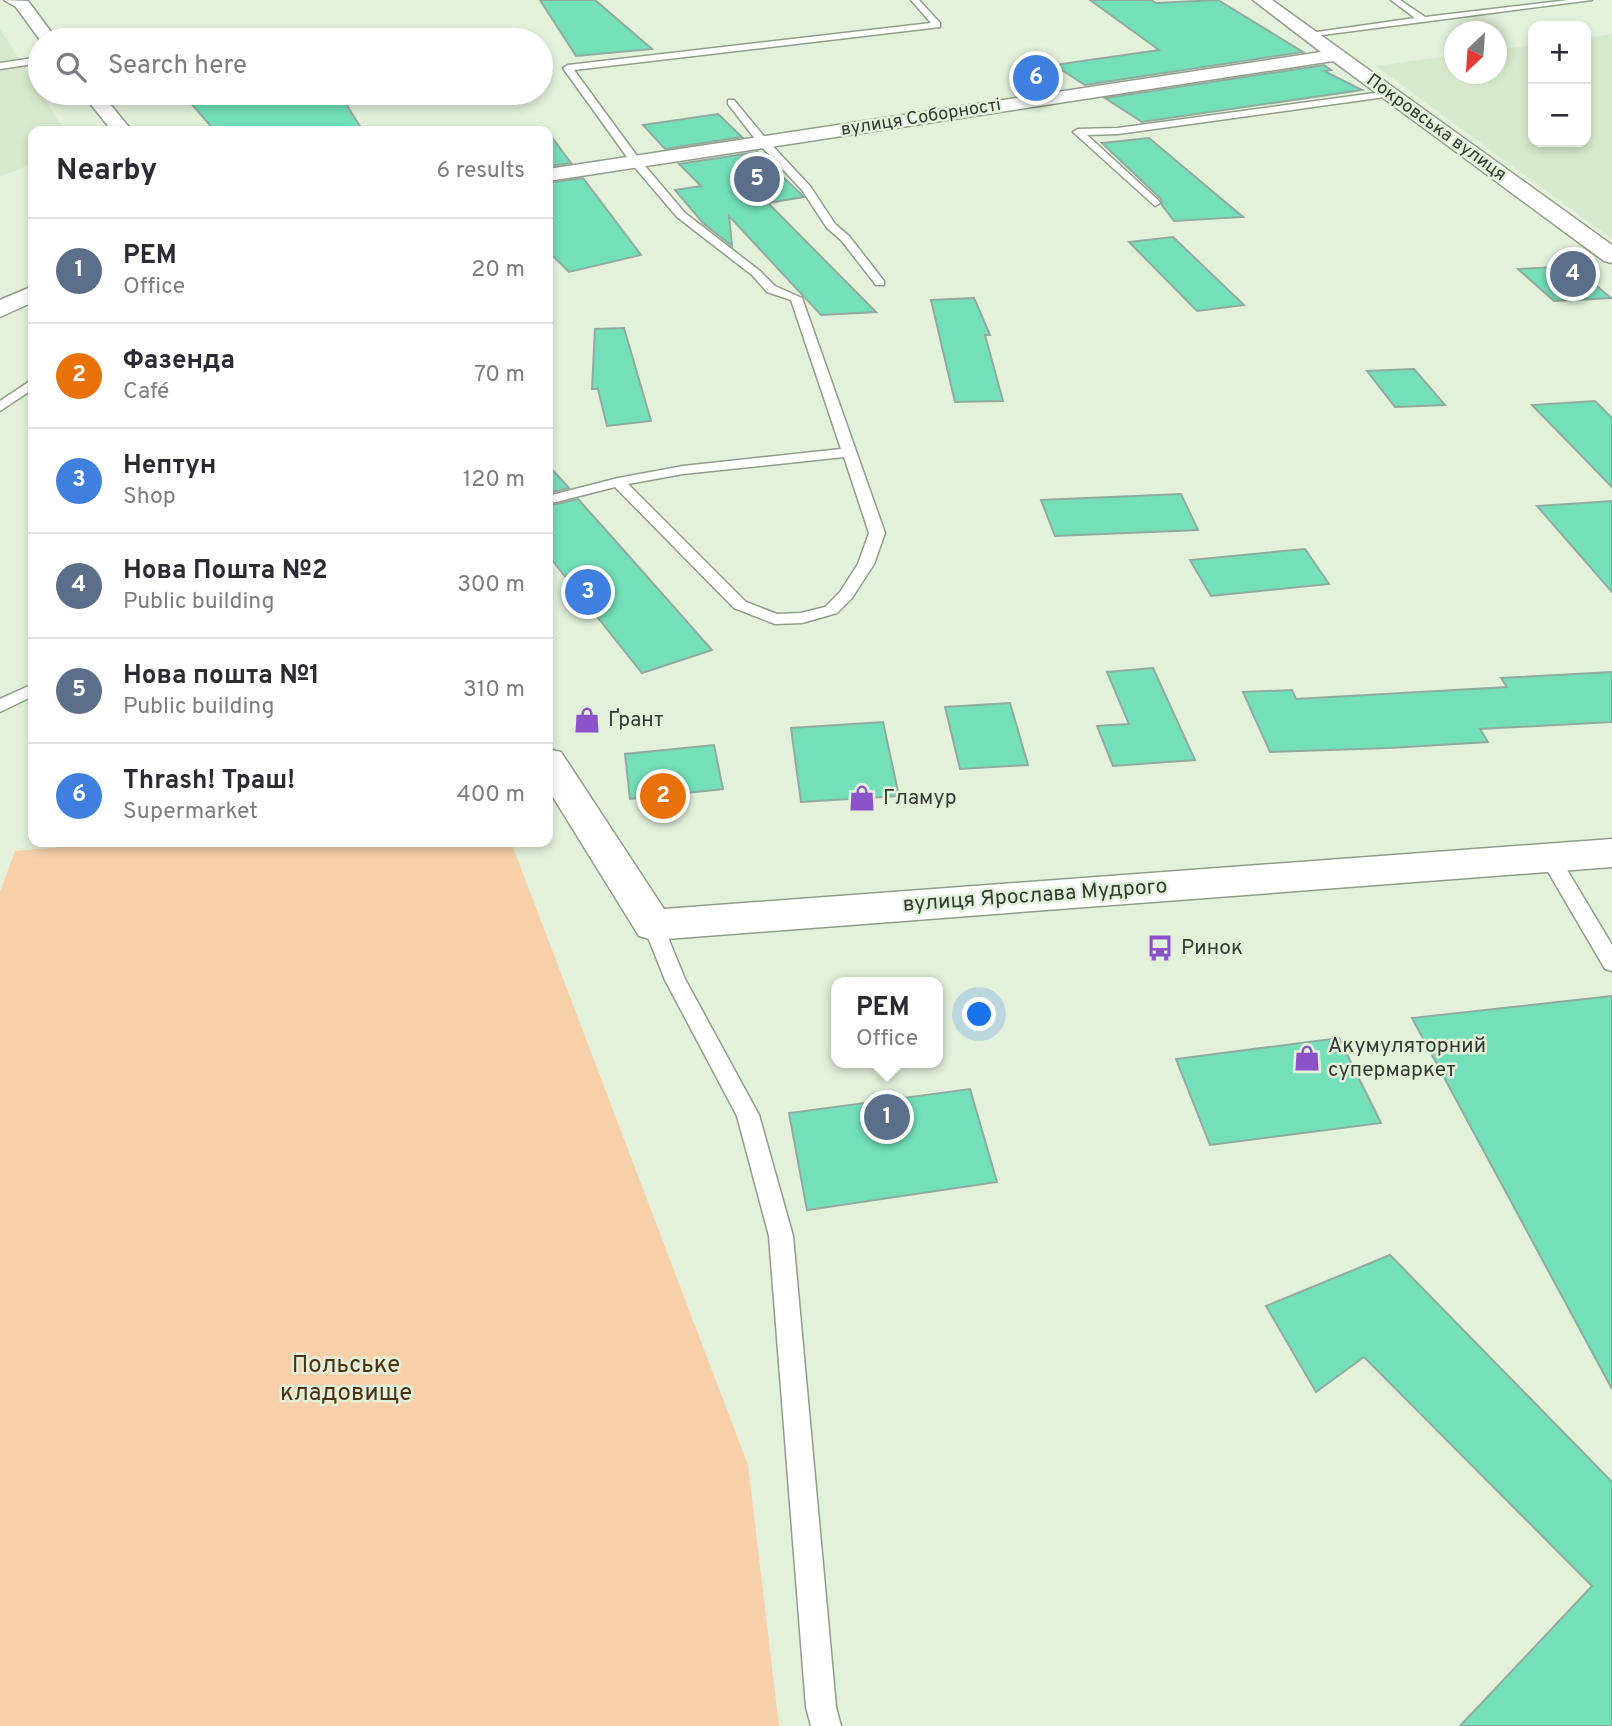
<!DOCTYPE html>
<meta charset="utf-8">
<style>
:root{--surface:#fff;--page:#f7f7f7;--text:#2b2b33;--muted:#7c7c81;--line:#e1e1e2;--accent:#0b8043}
body{margin:0;font-family:Overpass,sans-serif;background:var(--page);color:var(--text)}
.controls{position:absolute;right:21px;top:21px;display:grid;overflow:hidden;border-radius:14px;box-shadow:0 4px 10px #0003}
.controls button{width:63px;height:63px;display:grid;place-items:center;padding:0;border:0;border-bottom:2px solid var(--line);background:var(--surface);color:var(--text);font:35px sans-serif}
.compass{position:absolute;left:1444px;top:21px;width:63px;height:63px;border-radius:50%;background:var(--surface);box-shadow:0 4px 10px #0003;rotate:205deg}
.you{position:absolute;left:980px;top:1015px;width:24px;height:24px;margin:-18px;border:5px solid #fff;border-radius:50%;background:#1a73e8;box-shadow:0 0 0 10px #1a73e833}
.badge{display:grid;place-items:center;width:46px;height:46px;border-radius:50%;background:var(--accent);color:#fff;font-size:23px;font-weight:700}
.pin{position:absolute;translate:-50% -50%;border:4px solid #fff;box-shadow:0 2px 7px #0006}
.popup{position:absolute;left:831px;top:977px;width:112px;height:91px;box-sizing:border-box;display:grid;place-content:center;border-radius:14px;background:var(--surface);filter:drop-shadow(0 2px 5px #0005);font-size:23px;white-space:nowrap;color:var(--muted)}
.popup b{font-size:26px;color:var(--text)}
.popup::after{content:'';position:absolute;left:50%;top:100%;margin-left:-14px;border:14px solid transparent;border-top-color:var(--surface)}
.list{margin:0;padding:0;list-style:none}
h2{display:flex;justify-content:space-between;align-items:center;height:91px;margin:0;padding:0 28px;font-size:30px}
h2 small{font-size:23px;font-weight:400;color:var(--muted)}
.list li{display:grid;grid-template-columns:46px 1fr auto;gap:21px;align-items:center;box-sizing:border-box;height:105px;padding:0 28px;border-top:2px solid var(--line)}
.list b{display:block;font-size:26px;white-space:nowrap}
.list p{margin:0;font-size:23px;white-space:nowrap;color:var(--muted)}
.list em{font-size:23px;font-style:normal;color:var(--muted)}
.icon{flex:none;width:38px;height:38px;fill:none;stroke:currentColor;stroke-width:2;stroke-linecap:round;stroke-linejoin:round}
.map{position:relative;flex:none;width:1612px;height:1726px;overflow:hidden}
.search{position:absolute;background:var(--surface);box-shadow:0 4px 10px #0003;left:28px;top:28px;width:525px;height:77px;display:flex;align-items:center;gap:18px;box-sizing:border-box;padding:0 24px;border-radius:38px;color:var(--muted);font-size:26px}
.panel{position:absolute;background:var(--surface);box-shadow:0 4px 10px #0003;left:28px;top:126px;width:525px;height:721px;border-radius:14px}
.map>svg:first-child{display:block}
.built{fill:#d7e9cc}
.green{fill:#f7d0aa}
.building{fill:#73e0b9;stroke:#91aba0;stroke-width:2}
.lines{fill:none;stroke-linecap:round;stroke-linejoin:round}
.lane-casing{stroke:#909d88;stroke-width:3}
.secondary-casing{stroke:#909d88;stroke-width:3}
.lane{fill:#fff;fill-rule:evenodd}
.secondary{fill:#fff;fill-rule:evenodd}
.labels{text-anchor:middle;dominant-baseline:central;stroke-width:5;stroke-linejoin:round;paint-order:stroke}
.far-street-label{font-size:18px;fill:#353a32;stroke:#e3f1db}
.poi-label{font-size:21px;fill:#353a32;stroke:#e3f1db;text-anchor:start}
.street-label{font-size:21px;fill:#353a32;stroke:#e3f1db}
.near-park-label{font-size:24px;fill:#4d3114;stroke:#e3f1db}
</style>
<div class="map">
<svg width="1612" height="1726" viewBox="0 0 1612 1726">
<rect width="100%" height="100%" fill="#e3f1db"/>
<!-- built -->
<g class="built">
<polygon points="0,29 65,131 33,131 33,163 0,177"/>
<polygon points="1612,34 1612,239 1376,66 1454,55 1454,74 1496,74 1497,50 1533,45 1533,142 1586,142 1586,38"/>
</g>
<!-- green -->
<polygon class="green" points="121,842 511,842 748,1465 779,1726 0,1726 0,892 15,851"/>
<!-- building -->
<g class="building">
<polygon points="540,0 595,0 652,49 576,56"/>
<polygon points="1090,0 1151,0 1156,3 1218,0 1303,52 1085,85 1054,65 1159,50"/>
<polygon points="1324,65 1331,70 1324,71 1362,90 1142,122 1105,98"/>
<polygon points="182,93 339,93 363,131 215,131"/>
<polygon points="718,114 742,137 665,149 643,125"/>
<polygon points="548,132 571,163 548,166"/>
<polygon points="1149,138 1243,217 1174,221 1162,205 1161,199 1102,143"/>
<polygon points="757,152 804,197 768,203 876,312 821,315 729,216 732,246 703,223 675,190 701,186 679,164"/>
<polygon points="583,178 641,255 569,272 548,251 548,183"/>
<polygon points="1173,237 1244,305 1197,311 1129,242"/>
<polygon points="1573,266 1611,298 1554,301 1518,269"/>
<polygon points="974,298 990,335 985,335 1003,401 955,402 931,300"/>
<polygon points="624,328 651,421 607,426 598,389 592,389 595,329"/>
<polygon points="1414,369 1445,405 1395,407 1367,371"/>
<polygon points="1595,401 1612,418 1612,487 1532,405"/>
<polygon points="548,465 569,488 548,493"/>
<polygon points="1181,494 1198,530 1055,536 1041,500"/>
<polygon points="578,499 620,546 712,650 642,673 548,555 548,506"/>
<polygon points="1612,501 1612,592 1537,506"/>
<polygon points="1305,549 1329,584 1211,596 1190,560"/>
<polygon points="1153,668 1195,760 1113,766 1097,726 1129,724 1107,672"/>
<polygon points="1612,672 1612,722 1480,729 1488,742 1389,748 1270,752 1243,692 1292,690 1296,699 1507,687 1501,678"/>
<polygon points="1010,703 1028,765 960,769 945,707"/>
<polygon points="883,722 899,796 801,802 791,728"/>
<polygon points="714,745 723,789 630,799 625,754"/>
<polygon points="1612,996 1612,1389 1412,1018"/>
<polygon points="1339,1038 1381,1123 1210,1145 1176,1059"/>
<polygon points="970,1089 997,1182 807,1210 789,1113"/>
<polygon points="1390,1255 1612,1482 1612,1726 1460,1726 1592,1586 1364,1357 1316,1392 1266,1306"/>
</g>
<g class="lines">
<!-- lane casing -->
<g class="lane-casing">
<g id="lane">
<path d="M 911,0 L 919,0 L 940,23 L 940,27 L 574,70 L 640,160 L 685,213 L 760,271 L 775,286 L 802,298 L 885,533 L 874,564 L 852,598 L 837,613 L 802,623 L 775,624 L 734,608 L 615,487 L 548,504 L 548,496 L 618,478 L 683,466 L 841,449 L 791,300 L 767,292 L 752,275 L 677,217 L 632,164 L 563,68 L 568,65 L 931,23 ZM 844,457 L 869,533 L 858,564 L 840,592 L 825,607 L 801,613 L 777,614 L 746,602 L 628,484 L 683,474 Z"/>
<polygon points="1391,0 1400,0 1425,17 1568,0 1592,0 1307,37 1303,34 1415,18"/>
<polygon points="40,57 40,63 0,69 0,63"/>
<polygon points="1389,91 1392,92 1392,96 1118,134 1087,135 1159,201 1160,203 1155,206 1073,132 1078,129 1118,128"/>
<polygon points="728,100 734,100 767,140 810,186 835,224 849,236 884,281 884,285 876,285 841,240 827,228 802,190 759,144 728,104"/>
<polygon points="33,379 33,389 0,411 0,401"/>
<polygon points="33,684 33,696 0,712 0,699"/>
<polygon points="1550,851 1557,853 1612,945 1612,971 1605,969 1540,858 1543,853"/>
<polygon points="653,917 660,920 663,925 685,979 759,1115 793,1236 836,1707 841,1726 811,1726 806,1707 769,1236 737,1116 665,980 643,925 646,920"/>
</g>
</g>
<!-- secondary casing -->
<g class="secondary-casing">
<g id="secondary">
<polygon points="4,0 28,1 57,40 40,40 16,7"/>
<polygon points="1253,0 1272,0 1612,245 1612,263 1604,261 1333,61 548,181 548,169 1321,52"/>
<polygon points="82,93 101,93 132,131 112,131"/>
<polygon points="33,286 33,302 0,317 0,300"/>
<polygon points="548,749 561,752 664,909 1612,839 1612,867 653,940 639,936 548,789"/>
</g>
</g>
<!-- lane -->
<use href="#lane" class="lane"/>
<!-- secondary -->
<use href="#secondary" class="secondary"/>
</g>
<!-- icons -->
<defs>
<g id="shop-bare" transform="scale(2.1)"><path d="M-5-2.5h2.3a2.7 3.5 0 0 1 5.4 0H5L5.5 6h-11ZM-1.5-2.5h3a1.5 2.3 0 0 0-3 0Z" fill="#8c52c9" stroke="#e3f1db" stroke-width="2.5" paint-order="stroke"/></g>
<g id="bus-bare" transform="scale(2.1)"><path d="M-5-6H5V4H4V6H2V4H-2V6H-4V4H-5ZM-3.5-4V0h7V-4ZM-3.5 1.2v1.5H-2V1.2ZM2 1.2v1.5H3.5V1.2Z" fill="#8c52c9" stroke="#e3f1db" stroke-width="2.5" paint-order="stroke"/></g>
</defs>
<g fill-rule="evenodd">
<use href="#shop-bare" x="587" y="720"/>
<use href="#shop-bare" x="862" y="798"/>
<use href="#bus-bare" x="1160" y="948"/>
<use href="#shop-bare" x="1307" y="1058"/>
</g>
<g class="labels">
<!-- far-street labels -->
<g class="far-street-label">
<text transform="translate(921 118) rotate(-9)">вулиця Соборності</text>
<text transform="translate(1436 128) rotate(36)">Покровська вулиця</text>
</g>
<!-- poi labels -->
<g class="poi-label">
<text x="608" y="720">Ґрант</text>
<text x="883" y="798">Гламур</text>
<text x="1181" y="948">Ринок</text>
<text x="1328" y="1046">Акумуляторний<tspan x="1328" dy="24">супермаркет</tspan></text>
</g>
<!-- street labels -->
<g class="street-label">
<text transform="translate(1035 896) rotate(-4)">вулиця Ярослава Мудрого</text>
</g>
<!-- near-park labels -->
<g class="near-park-label">
<text x="346" y="1366">Польське<tspan x="346" dy="28">кладовище</tspan></text>
</g>
</g>
</svg>
<div class="controls">
<button>+</button>
<button>−</button>
</div>
<svg class="compass" viewBox="-18 -18 36 36"><path d="M0-13l5 13h-10z" fill="#e53935"/><path d="M0 13l5-13h-10z" fill="#7c7c81"/></svg>
<div class="you"></div>
<div class="pin badge" style="left:887px;top:1117px;background:#5c6f8a">1</div>
<div class="popup"><b>РЕМ</b>Office</div>
<div class="pin badge" style="left:663px;top:796px;background:#e8710a">2</div>
<div class="pin badge" style="left:588px;top:592px;background:#3f7fe0">3</div>
<div class="pin badge" style="left:1573px;top:274px;background:#5c6f8a">4</div>
<div class="pin badge" style="left:757px;top:179px;background:#5c6f8a">5</div>
<div class="pin badge" style="left:1036px;top:78px;background:#3f7fe0">6</div>
<div class="search"><svg class="icon" aria-label="search" viewBox="0 0 24 24"><circle cx="10" cy="10" r="6"/><path d="M15 15l6 6"/></svg>Search here</div>
<section class="panel">
<h2>Nearby<small>6 results</small></h2>
<ul class="list">
<li><span class="badge" style="background:#5c6f8a">1</span><div><b>РЕМ</b><p>Office</p></div><em>20 m</em></li>
<li><span class="badge" style="background:#e8710a">2</span><div><b>Фазенда</b><p>Café</p></div><em>70 m</em></li>
<li><span class="badge" style="background:#3f7fe0">3</span><div><b>Нептун</b><p>Shop</p></div><em>120 m</em></li>
<li><span class="badge" style="background:#5c6f8a">4</span><div><b>Нова Пошта №2</b><p>Public building</p></div><em>300 m</em></li>
<li><span class="badge" style="background:#5c6f8a">5</span><div><b>Нова пошта №1</b><p>Public building</p></div><em>310 m</em></li>
<li><span class="badge" style="background:#3f7fe0">6</span><div><b>Thrash! Траш!</b><p>Supermarket</p></div><em>400 m</em></li>
</ul>
</section>
</div>
